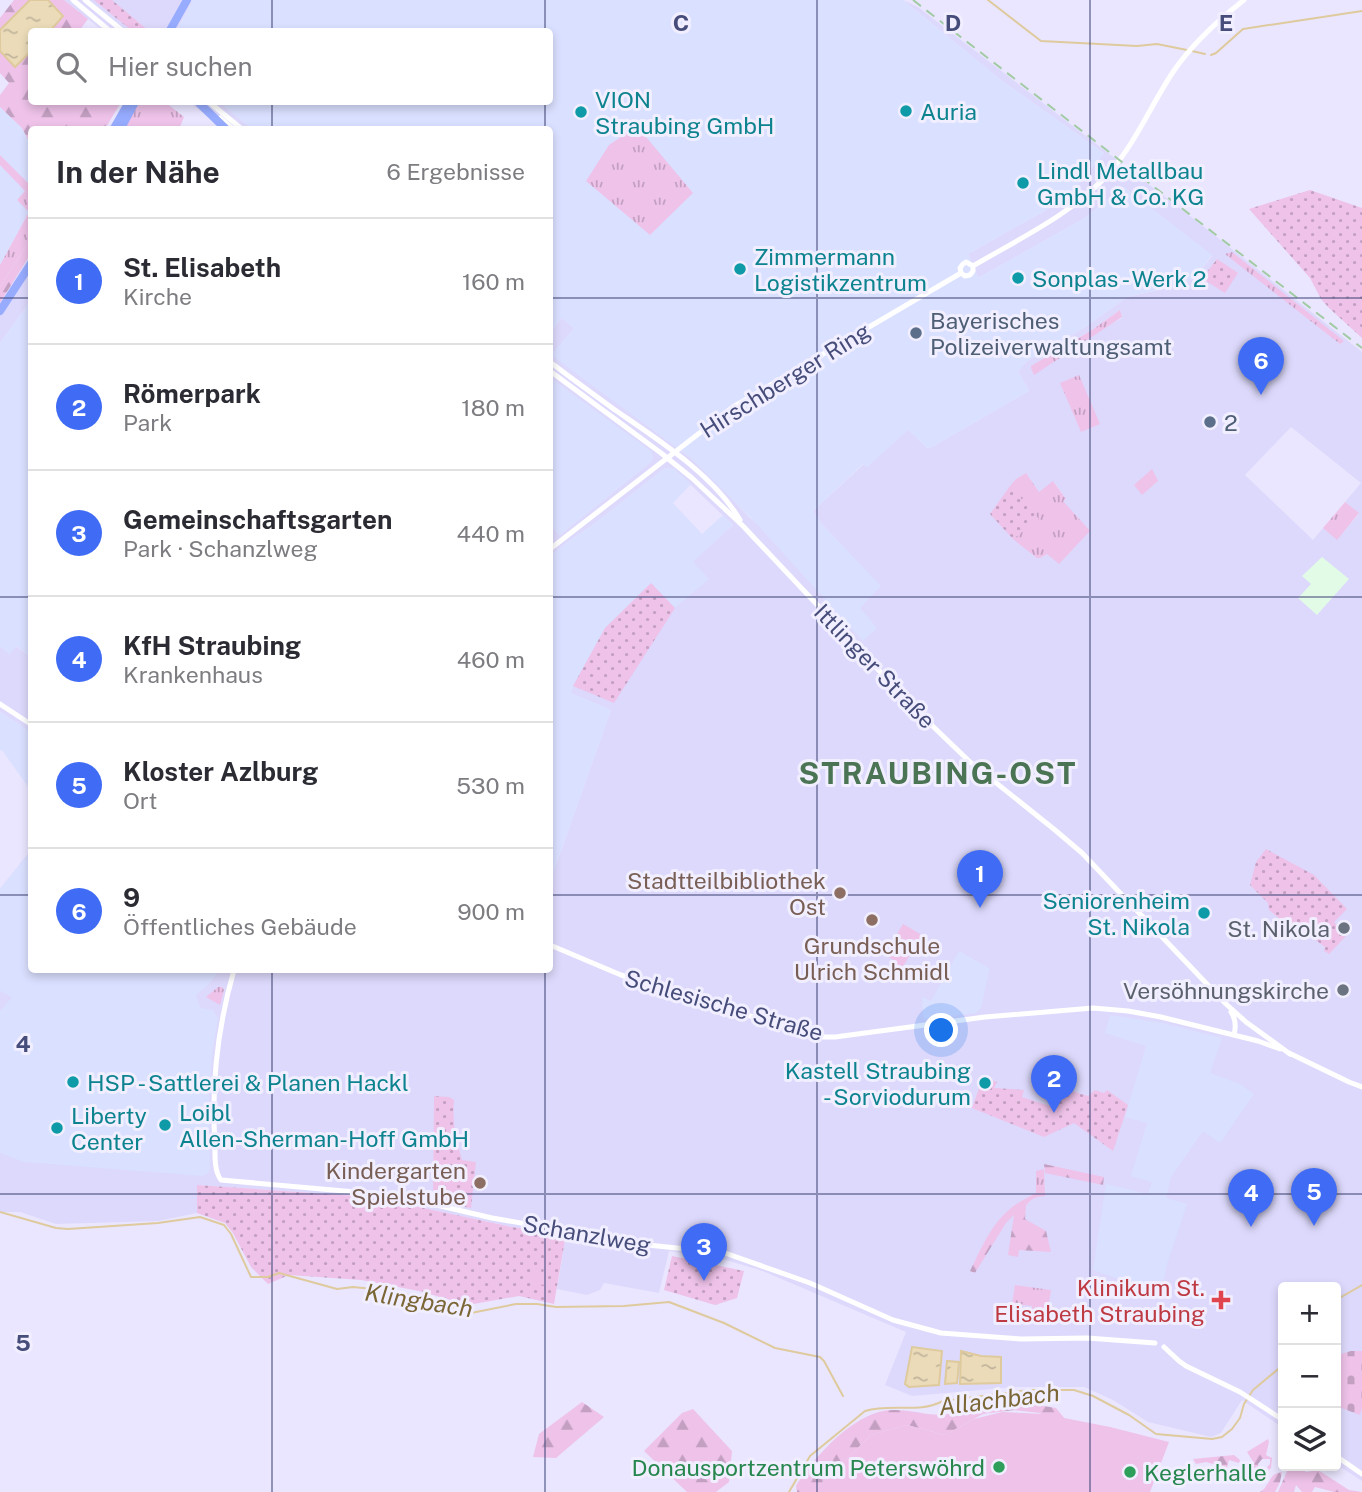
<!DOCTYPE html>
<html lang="de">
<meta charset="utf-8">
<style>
:root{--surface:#fff;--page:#f7f7f7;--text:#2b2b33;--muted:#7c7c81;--line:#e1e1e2;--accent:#3f6bf5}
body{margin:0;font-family:"Public Sans",sans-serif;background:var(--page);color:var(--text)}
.controls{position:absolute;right:21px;bottom:21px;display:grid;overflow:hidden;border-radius:7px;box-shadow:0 4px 10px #0003}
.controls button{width:63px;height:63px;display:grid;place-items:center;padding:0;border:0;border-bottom:2px solid var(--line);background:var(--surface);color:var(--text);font:35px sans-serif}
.you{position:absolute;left:942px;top:1031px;width:24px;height:24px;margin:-18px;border:5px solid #fff;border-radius:50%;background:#1a73e8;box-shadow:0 0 0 10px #1a73e833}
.badge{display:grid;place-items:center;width:46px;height:46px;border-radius:50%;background:var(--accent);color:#fff;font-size:23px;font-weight:700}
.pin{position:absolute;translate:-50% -58px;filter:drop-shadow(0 2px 4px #0008)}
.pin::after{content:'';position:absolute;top:37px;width:24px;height:21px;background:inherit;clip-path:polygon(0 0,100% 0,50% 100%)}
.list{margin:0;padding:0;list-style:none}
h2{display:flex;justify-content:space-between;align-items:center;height:91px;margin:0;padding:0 28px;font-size:30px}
h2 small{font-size:23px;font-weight:400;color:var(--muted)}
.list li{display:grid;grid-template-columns:46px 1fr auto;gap:21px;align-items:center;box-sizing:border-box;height:126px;padding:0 28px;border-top:2px solid var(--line)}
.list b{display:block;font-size:26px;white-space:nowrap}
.list p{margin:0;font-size:23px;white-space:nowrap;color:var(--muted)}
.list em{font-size:23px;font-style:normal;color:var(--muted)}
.icon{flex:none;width:38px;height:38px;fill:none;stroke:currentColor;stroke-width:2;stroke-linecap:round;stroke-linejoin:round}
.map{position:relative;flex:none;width:1362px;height:1492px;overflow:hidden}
.search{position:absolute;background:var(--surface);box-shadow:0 4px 10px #0003;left:28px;top:28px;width:525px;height:77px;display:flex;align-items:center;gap:18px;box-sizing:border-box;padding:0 24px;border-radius:7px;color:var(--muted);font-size:26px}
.panel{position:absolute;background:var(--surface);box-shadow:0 4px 10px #0003;left:28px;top:126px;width:525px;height:847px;border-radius:7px}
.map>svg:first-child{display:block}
.residential{fill:#ddd9fc;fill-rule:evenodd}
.commercial{fill:#dae0ff}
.education{fill:#e2fbe7}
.grass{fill:url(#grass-tufts)}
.forest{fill:url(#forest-firs)}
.cemetery{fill:url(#cemetery-stones)}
.park{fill:url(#park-dots)}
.pitch{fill:#eec2e9}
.water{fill:url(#water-ripples);stroke:#deca9d;stroke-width:2}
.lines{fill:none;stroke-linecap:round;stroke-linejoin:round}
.stream{stroke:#deca9d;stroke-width:2}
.minor{stroke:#fff;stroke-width:5}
.highway{stroke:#97acff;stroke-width:8}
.rail{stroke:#a2cba5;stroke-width:2;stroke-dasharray:10 7;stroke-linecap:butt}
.grid{fill:none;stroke:#474d7b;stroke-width:2;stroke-opacity:0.55}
.culture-dot{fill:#0f9aa8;stroke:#f1efff;stroke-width:2.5}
.service-dot{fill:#5c6f8a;stroke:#f1efff;stroke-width:2.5}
.education-dot{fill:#8d6e63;stroke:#f1efff;stroke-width:2.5}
.worship-dot{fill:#6b7280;stroke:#f1efff;stroke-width:2.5}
.health-dot{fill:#e0444e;stroke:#f1efff;stroke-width:2.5}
.leisure-dot{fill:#2e9e5b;stroke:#f1efff;stroke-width:2.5}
.labels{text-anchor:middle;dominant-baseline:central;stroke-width:6;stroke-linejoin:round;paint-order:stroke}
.culture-label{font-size:23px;fill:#0d838f;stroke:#f1efff;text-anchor:start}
.service-label{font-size:23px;fill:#4e5e75;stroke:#f1efff;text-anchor:start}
.street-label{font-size:23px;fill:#474d7b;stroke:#f1efff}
.education-label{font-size:23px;fill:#785e54;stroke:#f1efff;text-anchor:end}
.worship-label{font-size:23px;fill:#5b616d;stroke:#f1efff;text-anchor:end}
.health-label{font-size:23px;fill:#be3a42;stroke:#f1efff;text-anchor:end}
.leisure-label{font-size:23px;fill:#27864d;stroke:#f1efff;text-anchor:end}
.water-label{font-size:24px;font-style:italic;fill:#7b6636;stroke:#f1efff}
.district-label{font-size:30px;font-weight:bold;letter-spacing:2px;fill:#4a7453;stroke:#f1efff}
.grid-label{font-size:23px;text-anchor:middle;font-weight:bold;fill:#474d7b;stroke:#f1efff;stroke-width:6;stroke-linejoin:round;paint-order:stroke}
</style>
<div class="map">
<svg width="1362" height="1492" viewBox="0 0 1362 1492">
<defs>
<pattern id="grass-tufts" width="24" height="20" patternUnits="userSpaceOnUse" patternTransform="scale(1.75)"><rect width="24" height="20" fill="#eec2e9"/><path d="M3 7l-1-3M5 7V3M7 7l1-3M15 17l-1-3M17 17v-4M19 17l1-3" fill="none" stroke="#c3a0c2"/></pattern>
<pattern id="forest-firs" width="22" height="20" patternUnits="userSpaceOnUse" patternTransform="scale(1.75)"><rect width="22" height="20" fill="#eec2e9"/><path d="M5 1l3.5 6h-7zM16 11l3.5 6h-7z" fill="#c3a0c2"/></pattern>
<pattern id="cemetery-stones" width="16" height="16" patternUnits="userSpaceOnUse" patternTransform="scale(1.75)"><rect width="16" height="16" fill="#eec2e9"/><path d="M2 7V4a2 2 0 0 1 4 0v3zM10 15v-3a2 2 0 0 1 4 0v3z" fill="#c3a0c2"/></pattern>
<pattern id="park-dots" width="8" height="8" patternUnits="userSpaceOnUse" patternTransform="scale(1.75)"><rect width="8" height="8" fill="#eec2e9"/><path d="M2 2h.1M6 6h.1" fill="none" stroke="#c3a0c2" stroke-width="1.8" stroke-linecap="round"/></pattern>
<pattern id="water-ripples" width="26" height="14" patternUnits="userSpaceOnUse" patternTransform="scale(1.75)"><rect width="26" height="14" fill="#ebdbb8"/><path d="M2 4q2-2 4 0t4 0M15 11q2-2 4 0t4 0" fill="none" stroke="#c0b49b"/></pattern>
</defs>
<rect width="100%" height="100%" fill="#eae6ff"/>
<!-- residential -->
<g class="residential">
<polygon points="64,0 193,0 176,32 103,31"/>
<path d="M 903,0 L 918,7 L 1199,223 L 1362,352 L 1362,1481 L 1336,1464 L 1336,1287 L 1283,1287 L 1283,1428 L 1242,1400 L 1221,1433 L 1211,1437 L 1148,1422 L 1113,1400 L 1084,1387 L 1015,1387 L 912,1396 L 885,1385 L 906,1332 L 760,1270 L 719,1258 L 669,1251 L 659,1293 L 604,1283 L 600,1290 L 587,1295 L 557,1289 L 566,1234 L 512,1227 L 372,1197 L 197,1185 L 197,1213 L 158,1221 L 56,1224 L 20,1212 L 0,1212 L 0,889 L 31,850 L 32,970 L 550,970 L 550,882 L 611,710 L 570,693 L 573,686 L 605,628 L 651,583 L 709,580 L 692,562 L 733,525 L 674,469 L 665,468 L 590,527 L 570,540 L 550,556 L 550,525 L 560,535 L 651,462 L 653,457 L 650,451 L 550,378 L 550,333 L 562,318 L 574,328 L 552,355 L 691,458 L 720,486 L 749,517 L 860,608 L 838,541 L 821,523 L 813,511 L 864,464 L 867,467 L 908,429 L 927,448 L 932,447 L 1029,391 L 1018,371 L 1027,361 L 1084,328 L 1127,297 L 1185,284 L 1196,276 L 1212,256 L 1124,187 L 1083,219 L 978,278 L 968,254 L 1055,205 L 1071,193 L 1104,153 L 1001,80 ZM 1120,310 L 1122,318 L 1031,368 L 1049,354 L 1092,330 ZM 1291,427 L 1361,483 L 1345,502 L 1359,514 L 1337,539 L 1323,528 L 1313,540 L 1245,475 ZM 1026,473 L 1039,493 L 1054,482 L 1066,499 L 1063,501 L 1047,554 L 1040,558 L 1020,533 L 1016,479 Z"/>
<polygon points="189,102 219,102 252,129 220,129 208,117"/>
<polygon points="31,253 31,300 0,343 0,303"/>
<polygon points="0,646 9,654 16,646 31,658 31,791 22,726 0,712"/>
</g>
<!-- commercial -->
<g class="commercial">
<polygon points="193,0 903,0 1001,80 1104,153 1071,193 1055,205 968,254 978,278 1083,219 1124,187 1212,255 1196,276 1185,284 1127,297 1084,328 1027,361 1018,371 1029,391 932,447 927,448 908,430 867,467 863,464 813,511 821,523 881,586 860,608 877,628 863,641 755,522 691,458 551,355 574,328 562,318 550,333 550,130 252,129 219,102 550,102 550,32 176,32"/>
<polygon points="0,107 22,128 31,145 31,187 0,155"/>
<polygon points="0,165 26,191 29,212 0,265"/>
<polygon points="31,300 32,658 31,658 17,646 9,655 0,646 0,343"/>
<polygon points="550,378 651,451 653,457 651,462 560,535 550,525"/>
<polygon points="665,468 674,469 691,484 673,503 702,534 723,515 733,525 693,562 709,579 675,608 651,584 573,686 571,693 611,710 550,882 550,556 570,540 590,527"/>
<polygon points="0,712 31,732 31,791 2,750 0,751"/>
<polygon points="31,850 32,970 220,970 208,985 196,995 200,1008 213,1010 218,1018 212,1055 209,1100 210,1169 208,1173 203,1176 37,1163 24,1162 0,1153 0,1011 12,997 0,991 0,889"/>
<polygon points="959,951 989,968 989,971 981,1008 976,1013 925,1019 923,1016 922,999 923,997 931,1001"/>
<polygon points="1110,1015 1162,1023 1222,1038 1210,1073 1240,1084 1254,1094 1220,1143 1203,1131 1171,1177 1166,1198 1187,1204 1167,1264 1161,1295 1143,1287 1093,1270 1106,1184 1148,1194 1152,1182 1131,1176 1147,1123 1125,1117 1146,1046 1105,1033"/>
</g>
<!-- education -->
<polygon class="education" points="1322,557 1349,579 1317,615 1298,598 1311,584 1302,576"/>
<!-- grass -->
<g class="grass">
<polygon points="137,102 165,102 184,117 179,129 122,130"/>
<polygon points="631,119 693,193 650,235 586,181 609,145 621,137"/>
<polygon points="0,155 32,187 31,238 0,287 0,265 29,212 17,200 25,191 0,165"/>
<polygon points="1232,252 1344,341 1340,344 1225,254"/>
<polygon points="1120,310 1122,317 1034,375 1031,368 1031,366 1092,330"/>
<polygon points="1079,375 1100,424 1081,432 1060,383"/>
<polygon points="1152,469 1158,481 1142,495 1134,485"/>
<polygon points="1026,473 1039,492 1053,481 1066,499 1063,501 1090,531 1059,564 1047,554 1040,558 1037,558 1013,539 1020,533 1010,486 1016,479"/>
<polygon points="1345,502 1359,513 1337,540 1323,528"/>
<polygon points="218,987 222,987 224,990 220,1005 206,997"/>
<path d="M 1044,1169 L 1045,1196 C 1036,1197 1031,1198 1026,1206 L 1025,1199 L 1036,1193 L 1036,1171 Z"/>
<polygon points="1015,1285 1051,1290 1048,1308 1032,1309 1032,1306 1012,1304"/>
</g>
<!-- forest -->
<g class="forest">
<polygon points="14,0 30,0 0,30 0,18"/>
<polygon points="48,0 64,0 88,19 79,31 50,31 63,16"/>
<polygon points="0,51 15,67 31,51 32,102 121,102 105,129 32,130 31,145 22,128 0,107 0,95 9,83 0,73"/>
<polygon points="31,238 31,253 0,303 0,287"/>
<polygon points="1044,1164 1104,1177 1103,1185 1045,1173"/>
<path d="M 1025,1199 L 1026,1206 L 1025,1219 L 1046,1231 L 1051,1252 L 1019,1250 L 1018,1257 L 1008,1255 L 1014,1215 L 1006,1223 L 975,1273 L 970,1271 C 984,1243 995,1214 1025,1199 Z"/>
<path d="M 1013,1401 L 1056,1408 L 1074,1430 L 1057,1429 L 1040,1413 L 1014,1410 L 983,1414 L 945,1435 L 907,1425 L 871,1435 L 813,1492 L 797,1492 L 796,1486 C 814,1457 857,1408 895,1410 C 914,1410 931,1417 949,1414 C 958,1413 967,1408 975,1406 C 988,1404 1001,1403 1013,1401 Z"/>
<polygon points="582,1402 604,1417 556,1458 533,1457 539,1434"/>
<polygon points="693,1409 732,1451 729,1482 716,1492 687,1492 644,1451 682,1413"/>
<polygon points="1268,1439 1269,1442 1266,1455 1272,1458 1271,1468 1269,1470 1267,1467 1270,1464 1270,1459 1262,1459 1258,1464 1259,1471 1254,1474 1250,1470 1254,1463 1247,1452"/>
<polygon points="1234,1455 1240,1460 1239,1463 1229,1460 1227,1468 1206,1462 1196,1464 1193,1459"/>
<polygon points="1300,1466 1306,1472 1318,1470 1349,1490 1362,1492 1334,1492 1315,1487 1312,1492 1302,1492 1296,1485 1294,1492 1278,1492 1288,1469"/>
<path d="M 1282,1472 L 1280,1482 L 1275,1492 L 1260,1492 C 1262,1490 1265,1489 1266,1486 C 1272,1479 1270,1474 1282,1472 Z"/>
</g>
<!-- cemetery -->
<polygon class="cemetery" points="1351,1351 1362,1351 1362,1408 1360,1415 1336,1406 1336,1359 1341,1354"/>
<!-- park -->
<g class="park">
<polygon points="94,0 112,0 149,31 132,31"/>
<polygon points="1310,190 1362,208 1362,338 1329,308 1321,299 1310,278 1249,209"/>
<polygon points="1217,259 1238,273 1225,293 1203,279 1203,277"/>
<polygon points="1010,486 1039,519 1013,539 990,514"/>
<polygon points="651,583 675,608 614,703 573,686 605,628"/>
<polygon points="1266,849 1314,875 1347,909 1334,922 1346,936 1329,954 1324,951 1325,947 1299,928 1295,932 1269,910 1268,903 1250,885 1256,862"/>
<polygon points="983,1077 997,1082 994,1088 1024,1090 1022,1097 1050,1106 1055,1086 1088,1096 1095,1090 1104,1093 1107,1090 1128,1105 1113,1151 1074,1123 1044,1137 972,1108"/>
<path d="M 434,1096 L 449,1097 L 454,1100 C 452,1122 456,1139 462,1160 L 476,1162 L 471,1208 L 433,1201 Z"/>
<polygon points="197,1185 372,1197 512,1227 566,1234 554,1304 519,1296 468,1305 419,1291 361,1280 289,1275 268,1284 251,1267 233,1233 225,1223 197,1213"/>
<polygon points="672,1256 744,1271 737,1298 715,1305 664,1290"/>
</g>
<!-- pitch -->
<g class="pitch">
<polygon points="903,924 922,935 896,978 890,975 897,962 885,955"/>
<polygon points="551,1248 546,1282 543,1285 527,1280 527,1276 542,1276"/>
<polygon points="1002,1412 1044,1414 1110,1427 1169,1442 1150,1492 813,1492 871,1435 907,1425 945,1435 974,1419"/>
</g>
<!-- water -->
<g class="water">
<polygon points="30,0 48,0 63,16 50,31 32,32 31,51 15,67 0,51 0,30"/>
<polygon points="912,1347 942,1351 939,1385 909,1387 905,1384"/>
<polygon points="961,1351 981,1356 1001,1357 1001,1383 960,1384"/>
<polygon points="947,1361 959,1362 957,1383 945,1384"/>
</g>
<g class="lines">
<!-- stream -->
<g class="stream">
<polyline points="988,0 1041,41 1137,46 1157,44 1187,50"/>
<polyline points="1192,51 1205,54"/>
<polyline points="1211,55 1216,53 1243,29 1362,11"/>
<polyline points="0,1212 56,1228 68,1229 158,1223 200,1217 224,1225 231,1234 251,1277 268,1277 279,1273 337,1289 353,1287 393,1291 433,1301 471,1313 516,1304 537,1304 556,1307 624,1306 669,1302 724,1323 775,1348 820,1357 824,1361 843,1396"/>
<polyline points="1336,1300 1362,1285"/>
<path d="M 789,1492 L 810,1456 L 865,1411 C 893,1403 918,1414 943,1401 L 1030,1390 L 1074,1390 L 1093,1396 L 1129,1415 L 1156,1434 L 1212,1439 L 1222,1437 L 1232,1429 L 1240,1418 L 1244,1404 L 1253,1390 L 1283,1365"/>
</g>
<!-- minor -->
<g class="minor">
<polyline points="73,0 111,32"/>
<polyline points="85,0 124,32"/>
<polyline points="209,102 243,130"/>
<polyline points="220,118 234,130"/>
<path d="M 973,266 L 966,262 L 963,264 L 960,268 L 961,273 L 965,276 L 970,275 L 973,271 L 973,266 C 1020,238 1073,214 1110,172 C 1136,142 1151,105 1173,72 C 1192,44 1217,21 1244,0"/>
<path d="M 550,362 C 571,378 593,394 615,410 C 657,439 714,475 740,520"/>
<polyline points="550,371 661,453 692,478 743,526 918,712 970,762 1055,830 1082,853 1226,1004 1246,1022 1290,1054"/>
<polyline points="550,549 733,407 961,273"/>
<polyline points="0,704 32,725"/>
<polyline points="550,945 621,975 816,1037 835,1037 985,1017 1093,1008 1128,1011 1161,1017 1258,1041 1280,1049"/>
<path d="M 234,970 C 218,1026 211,1084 215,1143 C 215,1155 214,1171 221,1180 L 378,1194 L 432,1204 L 492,1218 L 648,1245 L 725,1253 L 810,1283 L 893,1320 L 941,1333 L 1021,1339 L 1087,1338 L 1155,1343"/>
<path d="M 1231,1012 C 1236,1019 1236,1027 1234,1035"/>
<polyline points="1289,1053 1349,1082 1362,1087"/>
<polyline points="1164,1347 1179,1361 1186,1366 1240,1392 1283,1420"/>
<polyline points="1336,1456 1362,1474"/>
</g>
<!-- highway -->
<g class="highway">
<polyline points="169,32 187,0"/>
<polyline points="199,103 227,130"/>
<polyline points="113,130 129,102"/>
<polyline points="120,130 135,102"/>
<polyline points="0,311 32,262"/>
</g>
<!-- rail -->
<polyline class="rail" points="913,0 1362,348"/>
</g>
<!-- grid -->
<path class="grid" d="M 272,0 L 272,32M 545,0 L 545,32M 817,0 L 817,1492M 1090,0 L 1090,1492M 272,102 L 272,130M 545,102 L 545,130M 0,298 L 32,298M 550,298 L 1362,298M 0,597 L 32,597M 550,597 L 1362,597M 0,895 L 32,895M 550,895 L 1362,895M 272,970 L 272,1492M 545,970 L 545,1492M 0,1194 L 1362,1194"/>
<!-- markers -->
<g class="culture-dot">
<circle cx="906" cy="111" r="7"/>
<circle cx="581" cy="112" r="7"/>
<circle cx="1023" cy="183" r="7"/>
<circle cx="740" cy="269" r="7"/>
<circle cx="1018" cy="278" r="7"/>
<circle cx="1204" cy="913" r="7"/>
<circle cx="73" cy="1082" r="7"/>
<circle cx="985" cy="1083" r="7"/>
<circle cx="165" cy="1125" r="7"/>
<circle cx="57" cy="1128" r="7"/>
</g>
<g class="service-dot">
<circle cx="916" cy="333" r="7"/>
<circle cx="1210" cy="422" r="7"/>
</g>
<g class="education-dot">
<circle cx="840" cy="893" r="7"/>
<circle cx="872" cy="920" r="7"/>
<circle cx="480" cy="1183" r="7"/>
</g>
<g class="worship-dot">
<circle cx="1344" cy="928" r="7"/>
<circle cx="1343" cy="990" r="7"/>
</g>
<path class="health-dot" d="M1217.5 1289.5h7v7h7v7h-7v7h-7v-7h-7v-7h7z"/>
<g class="leisure-dot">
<circle cx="999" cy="1467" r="7"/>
<circle cx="1130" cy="1472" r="7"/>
</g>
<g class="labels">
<!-- culture labels -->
<g class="culture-label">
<text x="595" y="99">VION<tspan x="595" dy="26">Straubing GmbH</tspan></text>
<text x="920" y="111">Auria</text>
<text x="1037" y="170">Lindl Metallbau<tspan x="1037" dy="26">GmbH &amp; Co. KG</tspan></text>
<text x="754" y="256">Zimmermann<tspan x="754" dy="26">Logistikzentrum</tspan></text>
<text x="1032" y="278">Sonplas - Werk 2</text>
<text x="1190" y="900" text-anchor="end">Seniorenheim<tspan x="1190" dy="26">St. Nikola</tspan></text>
<text x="971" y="1070" text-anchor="end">Kastell Straubing<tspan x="971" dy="26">- Sorviodurum</tspan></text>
<text x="87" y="1082">HSP - Sattlerei &amp; Planen Hackl</text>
<text x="179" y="1112">Loibl<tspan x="179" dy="26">Allen-Sherman-Hoff GmbH</tspan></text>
<text x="71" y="1115">Liberty<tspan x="71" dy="26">Center</tspan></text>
</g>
<!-- service labels -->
<g class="service-label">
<text x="930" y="320">Bayerisches<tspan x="930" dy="26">Polizeiverwaltungsamt</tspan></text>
<text x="1224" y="422">2</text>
</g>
<!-- street labels -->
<g class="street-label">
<text transform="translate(785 380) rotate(-32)">Hirschberger Ring</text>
<text transform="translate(875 666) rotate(46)">Ittlinger Straße</text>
<text transform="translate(724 1005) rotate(16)">Schlesische Straße</text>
<text transform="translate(587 1234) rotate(10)">Schanzlweg</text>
</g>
<!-- education labels -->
<g class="education-label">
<text x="826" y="880">Stadtteilbibliothek<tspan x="826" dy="26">Ost</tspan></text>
<text x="872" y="945" text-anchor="middle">Grundschule<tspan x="872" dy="26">Ulrich Schmidl</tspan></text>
<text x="466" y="1170">Kindergarten<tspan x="466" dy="26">Spielstube</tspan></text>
</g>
<!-- worship labels -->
<g class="worship-label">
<text x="1330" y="928">St. Nikola</text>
<text x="1329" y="990">Versöhnungskirche</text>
</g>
<!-- health labels -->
<g class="health-label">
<text x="1205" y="1287">Klinikum St.<tspan x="1205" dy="26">Elisabeth Straubing</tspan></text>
</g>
<!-- leisure labels -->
<g class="leisure-label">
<text x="985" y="1467">Donausportzentrum Peterswöhrd</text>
<text x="1144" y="1472" text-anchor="start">Keglerhalle</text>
</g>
<!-- water labels -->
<g class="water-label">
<text transform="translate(419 1300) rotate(9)">Klingbach</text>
<text transform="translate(999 1399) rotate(-7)">Allachbach</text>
</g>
<!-- district labels -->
<g class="district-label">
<text x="938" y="773">STRAUBING-OST</text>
</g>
</g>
<g class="grid-label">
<text x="681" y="31">C</text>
<text x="953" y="31">D</text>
<text x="1226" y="31">E</text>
<text x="23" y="1052">4</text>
<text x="23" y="1351">5</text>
</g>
</svg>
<div class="controls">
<button>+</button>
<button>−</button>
<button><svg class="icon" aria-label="layers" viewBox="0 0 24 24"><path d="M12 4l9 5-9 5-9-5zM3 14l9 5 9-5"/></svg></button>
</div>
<div class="you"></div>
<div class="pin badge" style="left:980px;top:908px">1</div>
<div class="pin badge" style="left:1054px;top:1113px">2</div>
<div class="pin badge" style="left:704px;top:1281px">3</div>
<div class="pin badge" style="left:1251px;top:1227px">4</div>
<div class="pin badge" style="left:1314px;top:1226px">5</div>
<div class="pin badge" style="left:1261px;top:395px">6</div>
<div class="search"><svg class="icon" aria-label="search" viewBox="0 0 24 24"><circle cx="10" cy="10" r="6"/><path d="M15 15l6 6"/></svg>Hier suchen</div>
<section class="panel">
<h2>In der Nähe<small>6 Ergebnisse</small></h2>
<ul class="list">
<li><span class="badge">1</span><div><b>St. Elisabeth</b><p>Kirche</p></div><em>160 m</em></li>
<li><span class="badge">2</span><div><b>Römerpark</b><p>Park</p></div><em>180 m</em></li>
<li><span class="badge">3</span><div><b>Gemeinschaftsgarten</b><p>Park · Schanzlweg</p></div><em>440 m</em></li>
<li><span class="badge">4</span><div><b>KfH Straubing</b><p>Krankenhaus</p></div><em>460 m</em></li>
<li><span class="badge">5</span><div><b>Kloster Azlburg</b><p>Ort</p></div><em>530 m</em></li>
<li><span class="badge">6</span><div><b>9</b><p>Öffentliches Gebäude</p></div><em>900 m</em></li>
</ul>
</section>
</div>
